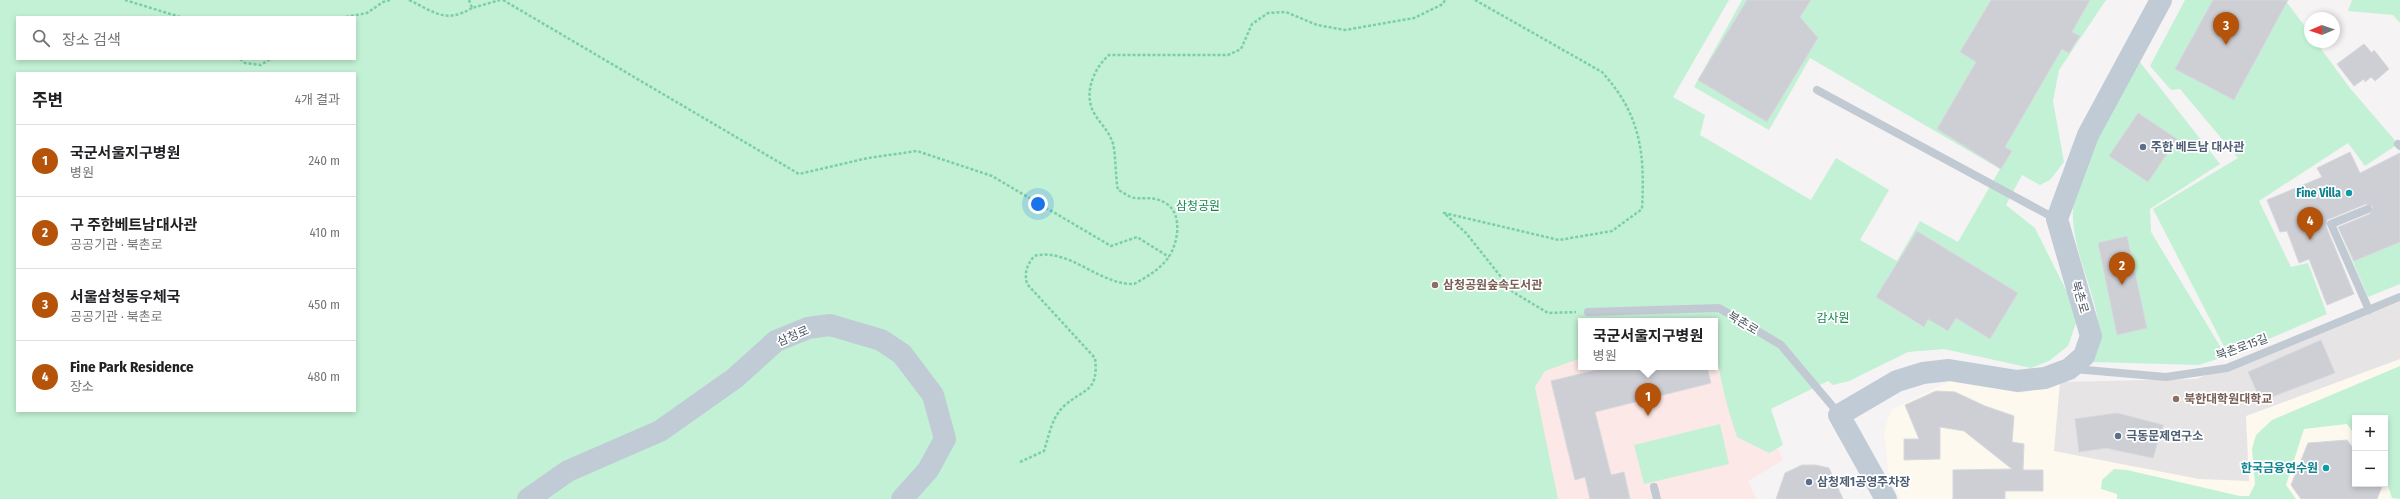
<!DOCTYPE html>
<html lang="ko">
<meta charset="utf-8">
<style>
:root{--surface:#fff;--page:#f6f6f6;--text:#202124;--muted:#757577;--line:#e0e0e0;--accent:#b45309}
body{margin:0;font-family:"Fira Sans Condensed","Noto Sans KR",sans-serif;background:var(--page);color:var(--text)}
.controls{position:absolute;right:12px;bottom:12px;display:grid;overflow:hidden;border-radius:0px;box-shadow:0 2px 6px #0003}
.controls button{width:36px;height:36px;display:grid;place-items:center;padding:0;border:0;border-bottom:1px solid var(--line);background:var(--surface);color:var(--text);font:20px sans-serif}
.compass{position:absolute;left:2304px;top:12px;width:36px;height:36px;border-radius:50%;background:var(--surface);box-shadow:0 2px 6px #0003;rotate:268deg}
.you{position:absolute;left:1038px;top:204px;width:14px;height:14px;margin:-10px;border:3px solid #fff;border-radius:50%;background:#1a73e8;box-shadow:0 0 0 6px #1a73e833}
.badge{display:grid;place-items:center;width:26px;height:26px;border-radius:50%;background:var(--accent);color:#fff;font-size:13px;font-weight:700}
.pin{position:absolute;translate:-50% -33px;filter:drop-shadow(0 1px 2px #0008)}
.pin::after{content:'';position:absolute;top:21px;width:14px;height:12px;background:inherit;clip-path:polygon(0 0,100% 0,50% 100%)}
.popup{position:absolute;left:1578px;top:318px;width:140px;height:52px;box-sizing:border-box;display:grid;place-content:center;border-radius:0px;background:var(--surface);filter:drop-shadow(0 1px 3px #0005);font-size:13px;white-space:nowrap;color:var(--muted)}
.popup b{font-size:15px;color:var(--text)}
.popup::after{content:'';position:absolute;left:50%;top:100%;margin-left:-8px;border:8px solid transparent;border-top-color:var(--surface)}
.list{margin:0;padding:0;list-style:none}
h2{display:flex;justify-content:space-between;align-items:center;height:52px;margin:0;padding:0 16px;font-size:17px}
h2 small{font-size:13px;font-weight:400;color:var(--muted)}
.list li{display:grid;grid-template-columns:26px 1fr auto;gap:12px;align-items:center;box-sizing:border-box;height:72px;padding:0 16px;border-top:1px solid var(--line)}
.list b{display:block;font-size:15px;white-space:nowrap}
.list p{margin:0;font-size:13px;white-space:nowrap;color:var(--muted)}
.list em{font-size:13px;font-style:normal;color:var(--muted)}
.icon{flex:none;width:22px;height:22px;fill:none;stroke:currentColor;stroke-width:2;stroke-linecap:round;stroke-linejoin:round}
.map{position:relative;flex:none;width:2400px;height:499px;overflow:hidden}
.search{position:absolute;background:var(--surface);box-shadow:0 2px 6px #0003;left:16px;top:16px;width:340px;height:44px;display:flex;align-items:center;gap:10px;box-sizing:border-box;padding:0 14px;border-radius:0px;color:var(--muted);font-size:15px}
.panel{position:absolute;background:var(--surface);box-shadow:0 2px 6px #0003;left:16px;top:72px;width:340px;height:340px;border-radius:0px}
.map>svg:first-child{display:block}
.commercial{fill:#fdf9ef;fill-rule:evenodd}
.education{fill:#e6e4e5}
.medical{fill:#fce8e6}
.green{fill:#c3f1d5;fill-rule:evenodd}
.building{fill:#cdcfd5;stroke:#d7d9de}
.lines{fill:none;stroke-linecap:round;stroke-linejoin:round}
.path{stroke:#7ad0a6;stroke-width:2.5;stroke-dasharray:3 2;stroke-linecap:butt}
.lane{stroke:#c1cad2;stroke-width:8}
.secondary{stroke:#c1cbd6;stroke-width:22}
.service-dot{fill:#5c6f8a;stroke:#fff;stroke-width:1.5}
.culture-dot{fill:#0f9aa8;stroke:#fff;stroke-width:1.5}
.education-dot{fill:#8d6e63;stroke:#fff;stroke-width:1.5}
.labels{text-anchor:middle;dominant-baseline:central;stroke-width:3.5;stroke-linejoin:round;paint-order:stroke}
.service-label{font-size:12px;font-weight:bold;fill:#4e5e75;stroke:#fff;text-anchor:start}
.culture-label{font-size:12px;font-weight:bold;fill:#0d838f;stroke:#fff;text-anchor:end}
.park-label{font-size:12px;fill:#17864f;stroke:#fff}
.education-label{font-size:12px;font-weight:bold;fill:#785e54;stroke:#fff;text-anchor:start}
.street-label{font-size:12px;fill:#4a5661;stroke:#fff}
</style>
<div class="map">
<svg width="2400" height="499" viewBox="0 0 2400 499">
<rect width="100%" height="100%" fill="#f5f3f3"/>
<!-- commercial -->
<path class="commercial" d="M 2400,300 L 2400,499 L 1900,499 L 1888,470 L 1884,432 L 1891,410 L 1952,380 L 2022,393 L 2060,382 L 2186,382 L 2223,372 ZM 2355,418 L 2385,418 L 2385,484 L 2355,484 Z"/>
<!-- education -->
<polygon class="education" points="2400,302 2400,359 2246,416 2249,481 2199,479 2054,451 2060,382 2196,379"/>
<!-- medical -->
<polygon class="medical" points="1714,312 1783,460 1748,481 1756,499 1550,499 1524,373 1581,355 1581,367 1715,367"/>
<!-- green -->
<g class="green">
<path d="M 0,0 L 1729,0 L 1673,97 L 1705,115 L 1700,135 L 1811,200 L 1836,158 L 1889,190 L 1860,240 L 1897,261 L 1920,221 L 1958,242 L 2000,169 L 1810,58 L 1769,130 L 1694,87 L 1742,0 L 1747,0 L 1699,80 L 1767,122 L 1818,38 L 1800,17 L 1811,0 L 1991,0 L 1960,52 L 1976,62 L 1937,129 L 2001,169 L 2012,151 L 2005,147 L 2062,49 L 2069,53 L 2080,37 L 2072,32 L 2090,0 L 2106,0 L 2059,70 L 2053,101 L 2064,162 L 2050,180 L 2040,185 L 2022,175 L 2006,205 L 2035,228 L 2068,294 L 2076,323 L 2068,346 L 2049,361 L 2031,368 L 1944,349 L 1908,352 L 1849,381 L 1833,385 L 1828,381 L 1771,409 L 1783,445 L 1769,453 L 1737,437 C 1724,398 1715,362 1715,321 L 1581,321 L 1581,358 L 1545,371 L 1535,387 L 1558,499 L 0,499 ZM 17,17 L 355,17 L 355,59 L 17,59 ZM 17,73 L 355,73 L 355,411 L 17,411 ZM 1917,231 L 2018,293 L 1990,339 L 1956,318 L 1928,319 L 1923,327 L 1876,297 Z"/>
<polygon points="2185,0 2285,0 2310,33 2310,42 2316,42 2349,87 2398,144 2365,166 2348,143 2259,201 2291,267 2308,263 2327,314 2229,356 2153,209 2238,158 2180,89 2171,90 2150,66"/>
<polygon points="2352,0 2400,0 2400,23 2393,15 2348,11"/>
<path d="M 2139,61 L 2220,164 L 2150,209 L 2151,232 L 2226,356 L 2199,365 L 2092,362 C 2094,349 2100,332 2098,320 C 2092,286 2075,254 2073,220 C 2070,179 2119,98 2139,61 Z"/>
<polygon points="2382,207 2400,240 2400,284 2368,297 2339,229"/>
<polygon points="2400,366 2400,499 2392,498 2385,477 2385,418 2355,418 2355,435 2347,424 2304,429 2286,485 2296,499 2117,499 2117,494 2101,489 2102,480 2114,469 2127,470 2240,496 2249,496 2255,484 2252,449 2256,435 2272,420"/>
<polygon points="1720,424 1729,464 1644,484 1634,445"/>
</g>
<!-- building -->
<g class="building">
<polygon points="1747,0 1811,0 1800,17 1818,38 1767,122 1698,80"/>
<polygon points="1991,0 2090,0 2072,32 2080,36 2069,53 2062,49 2005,147 2012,151 2001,169 1937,129 1976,62 1960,52"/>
<polygon points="2213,0 2288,0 2234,100 2175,69"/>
<polygon points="2364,44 2372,53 2374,50 2389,69 2375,81 2371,77 2365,82 2364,79 2354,86 2337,64"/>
<polygon points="2138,113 2177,139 2148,182 2109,156"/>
<polygon points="2350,152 2360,173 2400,153 2400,242 2354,261 2338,227 2370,214 2373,207 2366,204 2327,220 2326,226 2354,294 2327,305 2309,259 2299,263 2287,231 2280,232 2267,200 2322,177 2317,168"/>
<polygon points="1917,231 2018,293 1990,339 1956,318 1948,331 1928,319 1924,327 1876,297"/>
<polygon points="2127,236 2147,328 2117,335 2098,243"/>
<polygon points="2321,340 2335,373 2261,401 2248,372"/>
<polygon points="1609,367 1707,367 1711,383 1595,412 1611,475 1624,472 1630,499 1590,499 1585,477 1575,480 1551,381"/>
<polygon points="1936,391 1955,392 1985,406 2014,416 2012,442 2024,444 2023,470 2043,470 2043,491 2005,491 2005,499 1953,499 1953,470 2012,469 1964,431 1940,427 1940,459 1904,460 1904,439 1919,439 1905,405"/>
<polygon points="2117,413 2163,425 2153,458 2106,448 2079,452 2075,419"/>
<polygon points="2347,440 2355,451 2355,484 2383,484 2377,499 2301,499 2291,485 2308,443"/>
<polygon points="1802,465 1816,465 1829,468 1843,499 1776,499 1785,473"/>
</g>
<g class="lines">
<!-- path -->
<g class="path">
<polyline points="125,0 180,17"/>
<path d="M 409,0 C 435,12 445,24 472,8"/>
<polyline points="469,0 472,8 500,0"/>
<polyline points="503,0 799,174 868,158 917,151 992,176 1111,246 1137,237 1169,257"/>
<path d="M 1475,0 L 1602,72 C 1641,115 1645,153 1642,209 L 1612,231 L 1559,240 L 1444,213 L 1466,233 L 1513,292 L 1548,313 L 1576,312"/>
<polyline points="346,17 367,13 383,2 390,0"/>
<polyline points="240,59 245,63 261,65 270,59"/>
<path d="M 1020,462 L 1044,451 C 1049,435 1052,417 1064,406 C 1084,388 1099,393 1095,358 L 1027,284 C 1024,271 1027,266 1034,256 C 1069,247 1099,285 1134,284 C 1147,277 1160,269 1168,258 C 1178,244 1183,215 1167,204 C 1155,196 1147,199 1135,198 C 1130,198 1123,192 1118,190 C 1115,177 1116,149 1112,141 C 1108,130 1099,122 1094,113 C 1083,93 1094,68 1109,55 L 1228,55 L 1241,49 L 1252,24 L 1268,13 L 1286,12 L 1317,25 L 1345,30 L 1414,18 L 1443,4 L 1445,0"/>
</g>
<!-- lane -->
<g class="lane">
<polyline points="1817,90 2056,219"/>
<polyline points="2398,144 2400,146"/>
<polyline points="2368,209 2331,224 2369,310"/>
<polyline points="1588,312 1719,308 1781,345 1839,414"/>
<polyline points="2074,369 2166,377 2227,368 2400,297"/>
<polyline points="1654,487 1657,499"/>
</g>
<!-- secondary -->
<g class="secondary">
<polyline points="528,499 568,471 660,431 735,378 776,341 808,328 830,325 881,340 902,354 933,395 945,439 928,470 902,499"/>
<polyline points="1886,499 1839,415 1897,381 1923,373 1949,370 2017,381 2045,378 2069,369 2084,356 2091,336 2057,219 2088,135 2161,0"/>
</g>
</g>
<!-- markers -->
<g class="service-dot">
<circle cx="2143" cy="147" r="4"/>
<circle cx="2118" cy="436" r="4"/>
<circle cx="1809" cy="482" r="4"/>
</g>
<g class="culture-dot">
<circle cx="2349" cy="193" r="4"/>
<circle cx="2326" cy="468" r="4"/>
</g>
<g class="education-dot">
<circle cx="1435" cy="285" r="4"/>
<circle cx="2176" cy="399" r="4"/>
</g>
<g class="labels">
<!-- service labels -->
<g class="service-label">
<text x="2151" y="147">주한 베트남 대사관</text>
<text x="2126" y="436">극동문제연구소</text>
<text x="1817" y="482">삼청제1공영주차장</text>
</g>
<!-- culture labels -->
<g class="culture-label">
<text x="2341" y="193">Fine Villa</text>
<text x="2318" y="468">한국금융연수원</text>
</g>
<!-- park labels -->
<g class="park-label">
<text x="1198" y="206">삼청공원</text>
<text x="1833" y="318">감사원</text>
</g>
<!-- education labels -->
<g class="education-label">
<text x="1443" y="285">삼청공원숲속도서관</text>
<text x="2184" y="399">북한대학원대학교</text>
</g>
<!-- street labels -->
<g class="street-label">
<text transform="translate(2080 297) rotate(74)">북촌로</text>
<text transform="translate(1743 323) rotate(31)">북촌로</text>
<text transform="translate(793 336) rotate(-23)">삼청로</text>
<text transform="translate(2242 347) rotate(-20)">북촌로15길</text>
</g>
</g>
</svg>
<div class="controls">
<button>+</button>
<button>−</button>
</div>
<svg class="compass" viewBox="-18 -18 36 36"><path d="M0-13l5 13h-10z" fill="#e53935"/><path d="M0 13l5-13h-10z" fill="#757577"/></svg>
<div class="you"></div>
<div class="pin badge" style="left:1648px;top:416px">1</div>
<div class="popup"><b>국군서울지구병원</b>병원</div>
<div class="pin badge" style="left:2122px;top:285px">2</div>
<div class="pin badge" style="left:2226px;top:45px">3</div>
<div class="pin badge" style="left:2310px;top:240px">4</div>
<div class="search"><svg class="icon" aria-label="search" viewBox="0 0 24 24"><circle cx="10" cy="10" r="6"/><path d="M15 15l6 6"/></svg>장소 검색</div>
<section class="panel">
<h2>주변<small>4개 결과</small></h2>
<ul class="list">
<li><span class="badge">1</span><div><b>국군서울지구병원</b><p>병원</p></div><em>240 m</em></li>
<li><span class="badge">2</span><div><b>구 주한베트남대사관</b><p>공공기관 · 북촌로</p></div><em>410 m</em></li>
<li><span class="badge">3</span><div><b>서울삼청동우체국</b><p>공공기관 · 북촌로</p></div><em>450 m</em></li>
<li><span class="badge">4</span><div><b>Fine Park Residence</b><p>장소</p></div><em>480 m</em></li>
</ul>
</section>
</div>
